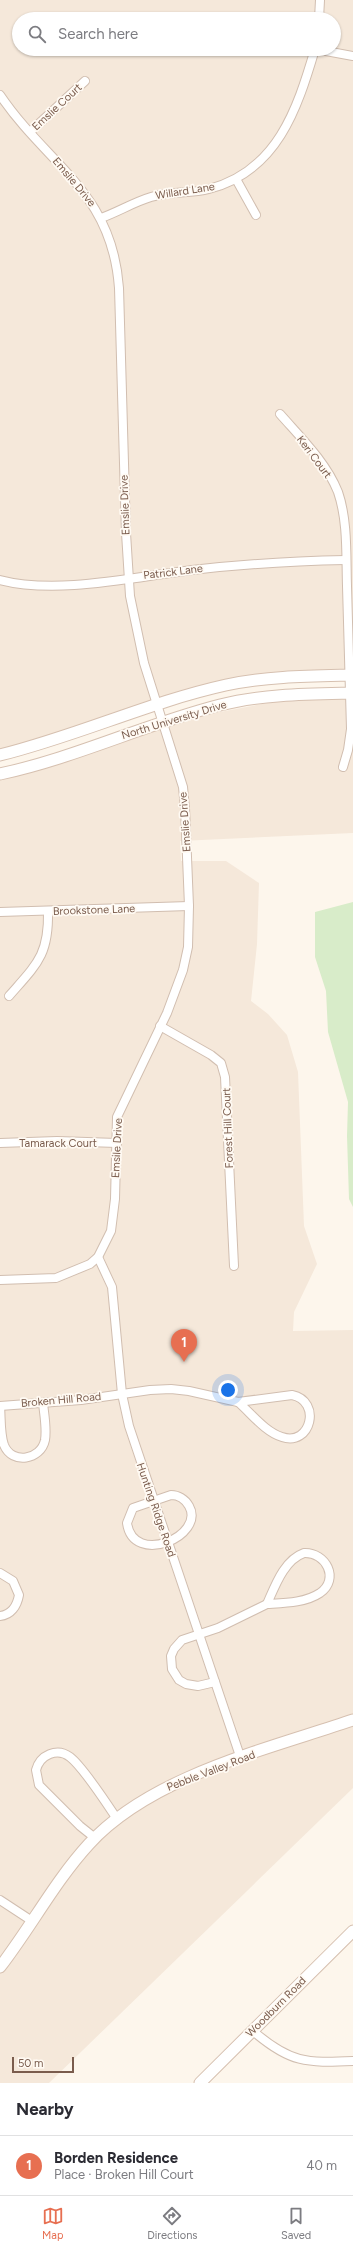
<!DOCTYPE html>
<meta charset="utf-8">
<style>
:root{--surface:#fff;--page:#f2f2f3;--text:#2b2b33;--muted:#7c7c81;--line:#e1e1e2;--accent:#e76f51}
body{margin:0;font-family:Figtree,sans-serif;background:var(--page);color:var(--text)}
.scale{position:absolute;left:12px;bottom:10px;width:62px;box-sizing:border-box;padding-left:4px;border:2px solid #7a5c4d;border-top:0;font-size:11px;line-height:14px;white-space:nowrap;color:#7a5c4d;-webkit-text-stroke:3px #fffaf3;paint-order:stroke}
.you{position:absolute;left:228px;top:1390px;width:14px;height:14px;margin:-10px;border:3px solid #fff;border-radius:50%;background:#1a73e8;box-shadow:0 0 0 6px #1a73e833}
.badge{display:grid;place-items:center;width:26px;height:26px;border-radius:50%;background:var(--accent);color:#fff;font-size:13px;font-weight:700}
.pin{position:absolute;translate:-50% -33px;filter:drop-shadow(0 1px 2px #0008)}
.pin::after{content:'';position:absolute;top:21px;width:14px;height:12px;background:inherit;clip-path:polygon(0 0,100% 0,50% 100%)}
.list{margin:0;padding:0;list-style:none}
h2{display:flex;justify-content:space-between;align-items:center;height:52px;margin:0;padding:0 16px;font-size:17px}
h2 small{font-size:13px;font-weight:400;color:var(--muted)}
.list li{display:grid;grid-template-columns:26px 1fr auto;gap:12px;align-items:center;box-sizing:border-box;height:60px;padding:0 16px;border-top:1px solid var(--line)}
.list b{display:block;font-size:15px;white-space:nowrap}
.list p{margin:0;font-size:13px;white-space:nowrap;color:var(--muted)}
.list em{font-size:13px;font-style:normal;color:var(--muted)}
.icon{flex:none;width:22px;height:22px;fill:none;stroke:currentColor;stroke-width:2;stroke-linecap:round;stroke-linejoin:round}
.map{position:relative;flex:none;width:353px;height:2083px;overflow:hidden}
.search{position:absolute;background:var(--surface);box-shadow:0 1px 3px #0004;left:12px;right:12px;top:12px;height:44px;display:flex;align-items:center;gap:10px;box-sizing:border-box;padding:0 14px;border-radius:22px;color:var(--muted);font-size:15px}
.sheet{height:112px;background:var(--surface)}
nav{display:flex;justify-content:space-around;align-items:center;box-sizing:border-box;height:56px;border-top:1px solid var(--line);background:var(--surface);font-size:11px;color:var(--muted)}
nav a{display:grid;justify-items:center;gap:2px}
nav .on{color:var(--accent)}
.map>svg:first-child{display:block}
.residential{fill:#f5e8da;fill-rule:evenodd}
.green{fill:#d8ecc9}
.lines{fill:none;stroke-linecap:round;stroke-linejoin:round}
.street-casing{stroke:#d1beb0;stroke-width:10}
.secondary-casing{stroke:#d6c0b0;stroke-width:13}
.street{stroke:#fff;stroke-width:8}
.secondary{stroke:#fff;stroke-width:11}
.labels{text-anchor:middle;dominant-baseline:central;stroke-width:3.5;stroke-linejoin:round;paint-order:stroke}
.street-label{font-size:11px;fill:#7a5c4d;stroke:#fffaf3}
</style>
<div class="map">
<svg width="353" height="2083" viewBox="0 0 353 2083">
<rect width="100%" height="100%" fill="#fdf6ec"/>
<!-- residential -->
<g class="residential">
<path d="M 0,0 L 353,0 L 353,670 L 295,672 L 141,706 L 0,751 ZM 19,19 L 334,19 L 334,49 L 19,49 Z"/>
<polygon points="353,698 353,833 180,841 181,861 226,861 259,883 257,944 251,1001 268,1014 287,1035 298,1072 304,1226 317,1264 294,1312 293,1331 353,1330 353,1788 49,2083 0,2083 0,779 35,771 204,715 278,701"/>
</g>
<!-- green -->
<polygon class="green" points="353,902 353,1207 349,1199 347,1136 348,1102 328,1032 326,991 315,957 315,912"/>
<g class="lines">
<!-- street casing -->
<g class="street-casing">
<g id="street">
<polyline points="319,19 320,0"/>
<path d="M 0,95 C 48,166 112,191 119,288 L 126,533 L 130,596 L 144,663 L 183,787 L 185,808 L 189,906 L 188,947 L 183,970 L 167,1013 L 117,1117 L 115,1199 L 111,1231 L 98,1257 L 90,1264 L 56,1278 L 0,1280"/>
<polyline points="30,132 85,81"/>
<polyline points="236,179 256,215"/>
<path d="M 101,218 C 118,212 134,202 151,197 C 170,191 190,194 209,189 C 277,171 297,110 315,49 L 353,56"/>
<path d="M 280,414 C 301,438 326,462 338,492 C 348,521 346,556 347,586 C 348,634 350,681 351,729 L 348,750 L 343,767"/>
<path d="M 0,580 C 57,595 134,577 192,570 C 244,564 295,561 346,560"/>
<polyline points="0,912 189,906"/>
<path d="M 9,996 C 37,964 49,955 48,911"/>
<polyline points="160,1026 211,1055 221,1063 225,1077 234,1266"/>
<polyline points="0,1143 57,1141 117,1143"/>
<polyline points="98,1257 112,1287 122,1394 129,1426 241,1759"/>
<path d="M 292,1395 C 322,1401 311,1447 282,1437 C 265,1432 251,1413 238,1402 Z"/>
<polyline points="0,1406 81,1400 150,1390 171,1389 189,1391 238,1402"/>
<path d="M 0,1406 C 1,1418 0,1434 4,1445 C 12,1465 41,1460 45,1440 C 47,1428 44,1414 43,1403"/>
<path d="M 171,1495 C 178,1495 185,1499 189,1506 C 206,1536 133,1567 127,1523 L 133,1508 Z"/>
<path d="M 304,1553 C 326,1552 340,1579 320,1593 C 305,1603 284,1603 267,1604 C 275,1586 284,1560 304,1553 Z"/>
<path d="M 0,1573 L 13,1581 L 19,1595 C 17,1606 11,1615 0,1616"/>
<polyline points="215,1682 198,1686 186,1684 179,1680 172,1669 171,1656 174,1649 182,1640 218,1628 267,1604"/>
<path d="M 95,1838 L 80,1826 L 39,1785 L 36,1770 C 40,1755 57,1747 70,1757 C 83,1767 107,1804 117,1819"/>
<polyline points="0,1900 32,1921"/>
<path d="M 253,2031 C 290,2063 306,2063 353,2061"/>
</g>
</g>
<!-- secondary casing -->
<g class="secondary-casing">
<g id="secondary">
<path d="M 0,755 C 77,736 149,702 226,685 C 268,676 311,676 353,675"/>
<path d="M 0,774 C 75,758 145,724 220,705 C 263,694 309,694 353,693"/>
<path d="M 0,1967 C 31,1927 55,1881 89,1844 C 151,1776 268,1749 353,1720"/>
<polyline points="200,2083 353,1931"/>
</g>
</g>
<!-- street -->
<use href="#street" class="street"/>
<!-- secondary -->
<use href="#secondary" class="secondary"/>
</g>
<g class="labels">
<!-- street labels -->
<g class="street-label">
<text transform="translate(57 107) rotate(-43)">Emslie Court</text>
<text transform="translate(74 182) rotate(50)">Emslie Drive</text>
<text transform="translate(185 191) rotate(-9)">Willard Lane</text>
<text transform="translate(314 457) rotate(53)">Keri Court</text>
<text transform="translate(125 505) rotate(-92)">Emslie Drive</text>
<text transform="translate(173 572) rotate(-7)">Patrick Lane</text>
<text transform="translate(174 720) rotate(-17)">North University Drive</text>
<text transform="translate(185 822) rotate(-94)">Emslie Drive</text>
<text transform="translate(94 910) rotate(-2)">Brookstone Lane</text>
<text transform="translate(228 1128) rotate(-92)">Forest Hill Court</text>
<text x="58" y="1143">Tamarack Court</text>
<text transform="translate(117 1148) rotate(-87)">Emsile Drive</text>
<text transform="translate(61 1400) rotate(-5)">Broken Hill Road</text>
<text transform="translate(156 1510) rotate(71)">Hunting Ridge Road</text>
<text transform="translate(211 1771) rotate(-21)">Pebble Valley Road</text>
<text transform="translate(276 2007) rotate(-45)">Woodburn Road</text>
</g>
</g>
</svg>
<div class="scale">50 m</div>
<div class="you"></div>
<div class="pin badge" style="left:184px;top:1362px">1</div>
<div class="search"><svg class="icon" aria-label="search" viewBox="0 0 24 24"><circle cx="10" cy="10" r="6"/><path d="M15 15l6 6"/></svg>Search here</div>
</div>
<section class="sheet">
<h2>Nearby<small></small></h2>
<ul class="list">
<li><span class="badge">1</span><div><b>Borden Residence</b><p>Place · Broken Hill Court</p></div><em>40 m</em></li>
</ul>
</section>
<nav>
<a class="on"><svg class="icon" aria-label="map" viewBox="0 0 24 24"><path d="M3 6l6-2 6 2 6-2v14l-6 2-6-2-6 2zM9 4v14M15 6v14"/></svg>Map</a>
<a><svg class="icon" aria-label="directions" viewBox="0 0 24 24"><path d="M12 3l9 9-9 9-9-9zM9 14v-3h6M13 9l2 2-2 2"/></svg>Directions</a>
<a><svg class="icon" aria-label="saved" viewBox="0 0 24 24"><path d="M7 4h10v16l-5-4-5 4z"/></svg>Saved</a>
</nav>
